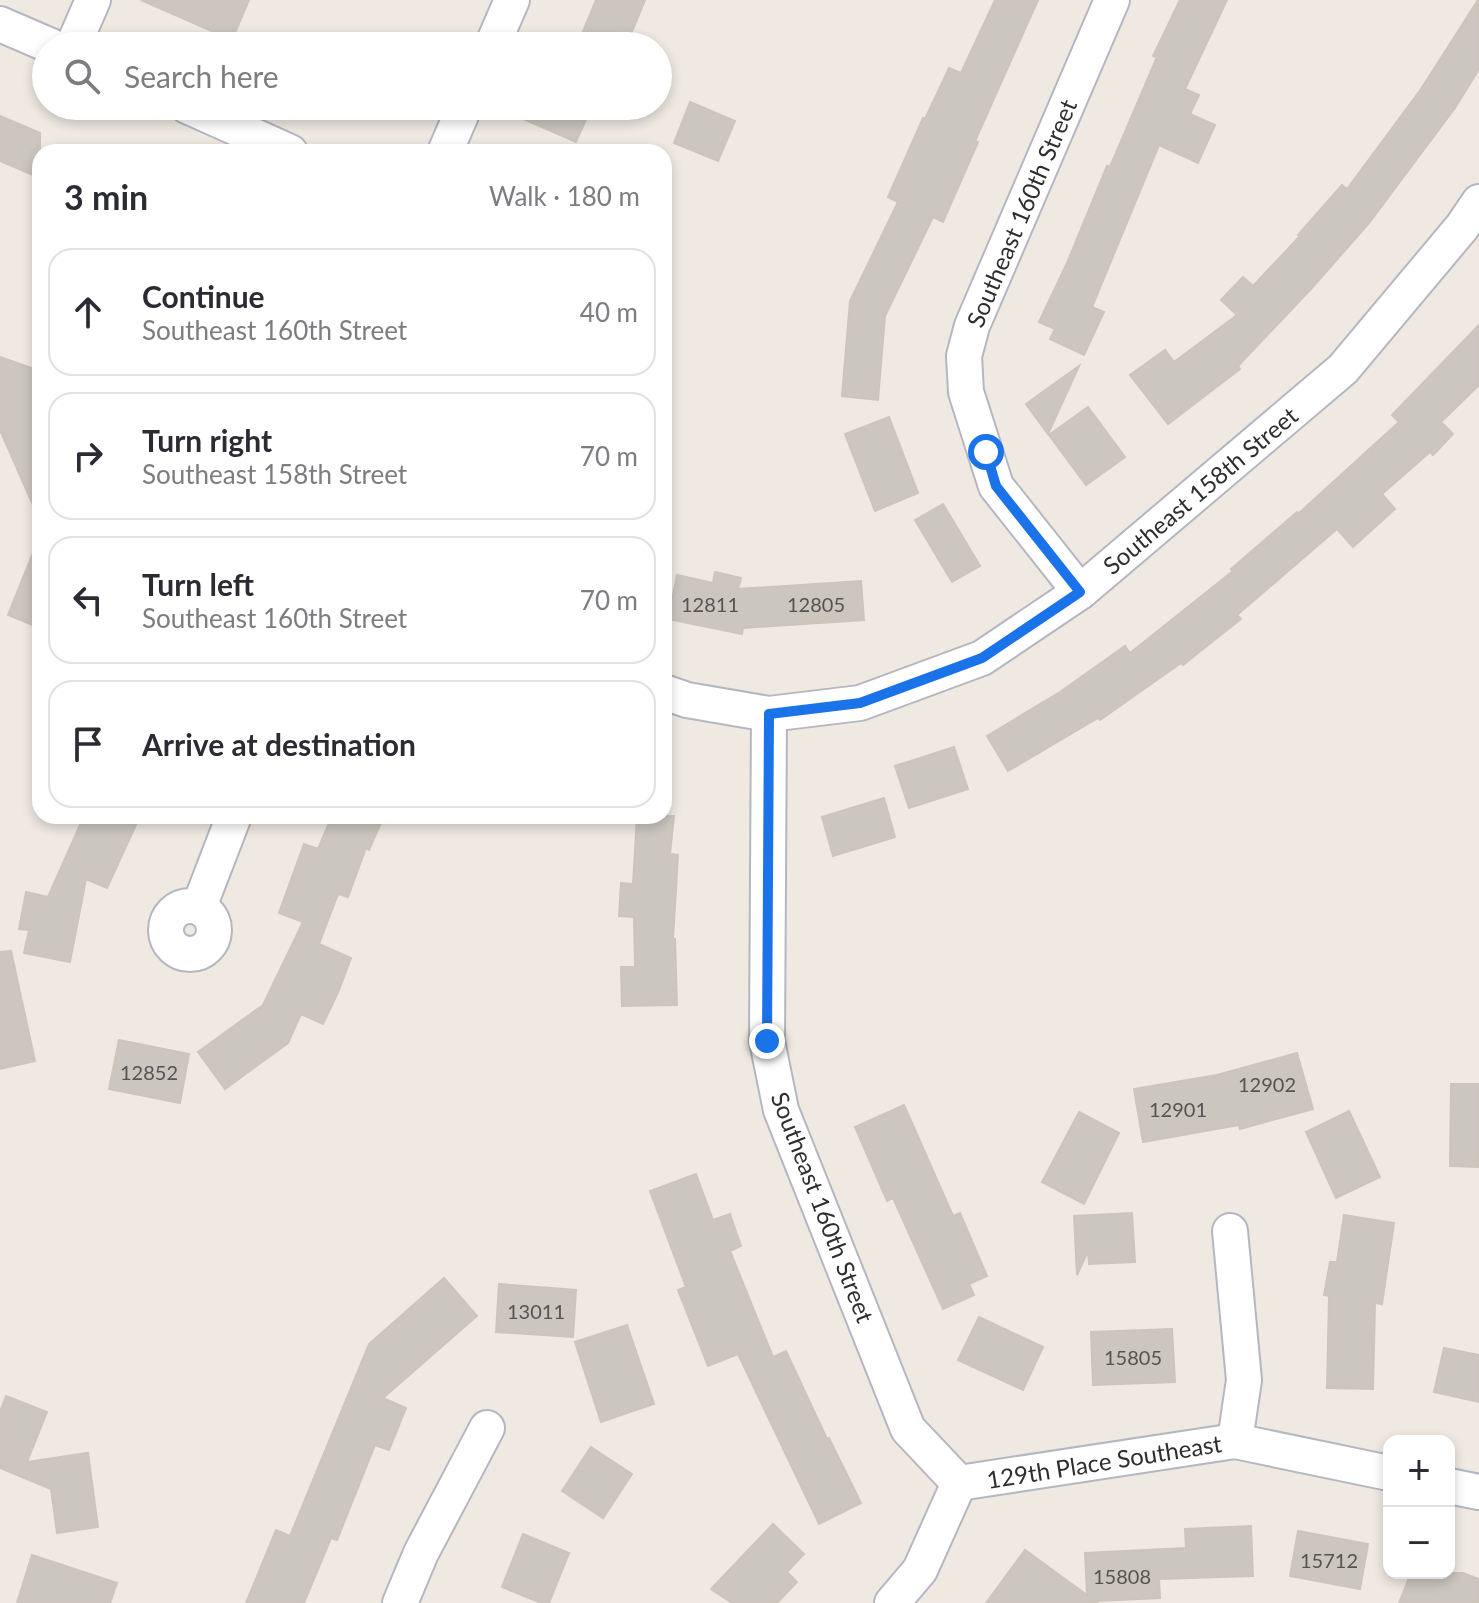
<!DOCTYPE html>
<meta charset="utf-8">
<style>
:root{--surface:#fff;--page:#f7f7f7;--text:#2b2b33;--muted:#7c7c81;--line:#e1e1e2}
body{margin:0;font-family:Lato,sans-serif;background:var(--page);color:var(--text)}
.controls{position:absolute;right:24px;bottom:24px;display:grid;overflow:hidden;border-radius:16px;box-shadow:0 4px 12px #0003}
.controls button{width:72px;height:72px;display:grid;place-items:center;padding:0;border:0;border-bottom:2px solid var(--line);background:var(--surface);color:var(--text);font:40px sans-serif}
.stop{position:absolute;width:24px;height:24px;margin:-18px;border:6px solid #1a73e8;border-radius:50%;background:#fff}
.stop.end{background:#1a73e8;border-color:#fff;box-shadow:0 2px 8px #0008}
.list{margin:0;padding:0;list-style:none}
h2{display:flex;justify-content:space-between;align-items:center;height:104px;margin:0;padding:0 32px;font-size:34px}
h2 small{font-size:26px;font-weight:400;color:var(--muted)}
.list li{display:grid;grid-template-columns:52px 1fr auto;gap:24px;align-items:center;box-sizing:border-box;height:128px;margin:0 16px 16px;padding:0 16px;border:2px solid var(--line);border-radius:24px}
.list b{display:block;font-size:30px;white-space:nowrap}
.list p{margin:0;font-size:26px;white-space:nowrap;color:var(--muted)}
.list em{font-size:26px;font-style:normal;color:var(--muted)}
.icon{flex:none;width:44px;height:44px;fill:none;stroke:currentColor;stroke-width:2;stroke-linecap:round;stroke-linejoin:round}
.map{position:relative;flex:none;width:1479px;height:1603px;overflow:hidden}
.search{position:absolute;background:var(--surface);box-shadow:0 4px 12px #0003;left:32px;top:32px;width:640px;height:88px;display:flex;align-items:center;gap:20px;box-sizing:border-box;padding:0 28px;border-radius:44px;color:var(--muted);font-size:30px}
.panel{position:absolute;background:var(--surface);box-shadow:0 4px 12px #0003;left:32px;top:144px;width:640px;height:680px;border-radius:24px}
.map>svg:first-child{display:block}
.building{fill:#cbc7bf;stroke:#cbc5ba;stroke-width:2}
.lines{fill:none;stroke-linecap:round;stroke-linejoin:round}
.minor-casing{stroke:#b4b7c1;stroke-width:38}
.minor{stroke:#fff;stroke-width:34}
.route{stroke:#1a73e8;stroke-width:10}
.labels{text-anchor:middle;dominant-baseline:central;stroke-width:8;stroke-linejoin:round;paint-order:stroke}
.number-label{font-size:20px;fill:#555452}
.street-label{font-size:24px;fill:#2e2e2e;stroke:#fff}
</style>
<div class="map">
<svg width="1479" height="1603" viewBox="0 0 1479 1603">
<rect width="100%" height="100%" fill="#efe9e1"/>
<!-- building -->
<g class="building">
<polygon points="141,0 249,0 232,40"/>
<polygon points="596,0 645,0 626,46 577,46"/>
<polygon points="995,0 1038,0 975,141 978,142 943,222 933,217 885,316 878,400 842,396 850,301 898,202 888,197 923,118 925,119 949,68 961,73"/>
<polygon points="1180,0 1227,0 1185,89 1199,95 1190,114 1215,125 1198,163 1159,145 1092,307 1104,312 1084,355 1050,339 1055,329 1039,322 1067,263 1107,166 1110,167 1157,57 1153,56"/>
<polygon points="1478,0 1479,69 1455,108 1369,223 1311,289 1238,366 1240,369 1168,424 1130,375 1165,350 1174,362 1237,315 1221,300 1243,277 1253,286 1300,236 1298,235 1342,185 1347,189 1421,89"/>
<polygon points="690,102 735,121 718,161 674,143"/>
<polygon points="493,106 592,106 576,142"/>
<polygon points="0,116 40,133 40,178 0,161"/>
<polygon points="1479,325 1479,385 1441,422 1453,434 1433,455 1430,452 1382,494 1395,509 1353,547 1337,529 1237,615 1241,619 1183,665 1181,663 1100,720 1098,718 1008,771 987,736 1060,692 1125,646 1130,653 1233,571 1231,569 1297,512 1298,514 1399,422 1392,415"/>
<polygon points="0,357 40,371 40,521 0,430"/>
<polygon points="1079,366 1048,434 1026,404"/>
<polygon points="1088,407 1125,457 1086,485 1049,435"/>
<polygon points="889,417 918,493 875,511 845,434"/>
<polygon points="943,504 980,566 952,582 915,520"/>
<polygon points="39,538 40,538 40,628 8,615"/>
<polygon points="715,572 741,578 738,589 861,581 864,620 743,628 742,634 668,619 677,575 713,583"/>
<polygon points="954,747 968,789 909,808 895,766"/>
<polygon points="884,798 895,837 833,856 822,817"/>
<polygon points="84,816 140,816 107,888 86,879 70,962 24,953 29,930 19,929 26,892 48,897"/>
<polygon points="332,816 384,816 369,850 366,848 348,897 338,894 319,944 351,958 339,990 323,1024 301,1014 288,1043 225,1089 198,1052 263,1005 303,922 279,913 304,844 318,849"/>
<polygon points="637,816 674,816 670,854 678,855 673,939 675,939 677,1005 622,1006 621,967 635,967 634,917 619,916 621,883 633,884"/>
<polygon points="11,951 35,1061 0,1069 0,952"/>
<polygon points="119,1040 189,1054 180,1103 109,1089"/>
<polygon points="1297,1053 1313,1109 1240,1129 1239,1125 1143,1142 1134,1089 1217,1075"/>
<polygon points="1451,1084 1479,1084 1479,1167 1450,1166"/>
<polygon points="904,1105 953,1216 960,1213 987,1276 969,1284 974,1295 943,1309 893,1198 887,1201 855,1127"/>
<polygon points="1349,1111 1380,1177 1336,1198 1306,1132"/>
<polygon points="1079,1112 1119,1133 1084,1204 1042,1182"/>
<polygon points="696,1174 713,1220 730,1214 741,1246 730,1251 773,1357 786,1351 827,1439 829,1438 861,1503 819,1524 738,1354 708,1366 678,1290 686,1287 650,1191"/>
<polygon points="1132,1213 1135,1262 1089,1264 1088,1251 1077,1275 1074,1216"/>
<polygon points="1344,1215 1394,1223 1382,1304 1375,1303 1373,1389 1327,1388 1329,1296 1324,1295 1330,1262 1337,1262"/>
<polygon points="444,1278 477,1316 383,1398 406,1408 389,1450 375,1445 337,1540 331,1538 304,1603 246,1603 276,1530 290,1536 369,1344"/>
<polygon points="499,1284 576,1290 573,1337 496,1332"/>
<polygon points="979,1317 1043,1347 1023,1390 958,1360"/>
<polygon points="627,1325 654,1404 601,1422 575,1342"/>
<polygon points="1172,1329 1175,1382 1093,1385 1091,1332"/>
<polygon points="1444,1348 1479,1355 1479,1402 1434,1392"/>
<polygon points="6,1396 47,1412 27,1462 88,1453 98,1527 57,1533 51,1489 0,1468 0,1412"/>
<polygon points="591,1447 632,1474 603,1518 562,1491"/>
<polygon points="773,1524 804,1554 787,1572 797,1582 777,1603 732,1603 711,1589"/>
<polygon points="1251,1526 1253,1576 1159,1579 1160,1598 1096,1601 1098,1603 986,1603 1025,1550 1087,1595 1085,1553 1186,1548 1185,1529"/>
<polygon points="1298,1531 1368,1544 1360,1589 1290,1576"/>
<polygon points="523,1534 569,1553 549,1603 541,1603 502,1587"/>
<polygon points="32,1555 117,1583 110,1603 17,1603"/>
<polygon points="1411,1573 1463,1573 1479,1579 1479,1603 1399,1603"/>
</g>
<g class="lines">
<!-- minor casing -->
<g class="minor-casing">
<g id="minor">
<polyline points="0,24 51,46"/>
<polyline points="73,46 93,0"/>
<polyline points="492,46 512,0"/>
<polyline points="187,106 290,152"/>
<polyline points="445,152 465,106"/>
<polyline points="1080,592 996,486 966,392 964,356 972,326 1112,0"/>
<polyline points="664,692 687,700 769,714 860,703 982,658 1080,592 1343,369 1462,227 1479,202"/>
<polyline points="769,714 767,1041 781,1110 908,1429 959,1483"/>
<circle cx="190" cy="930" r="24"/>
<polyline points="199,907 234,816"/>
<polyline points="1230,1231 1244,1380 1235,1441"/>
<polyline points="959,1483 1235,1441 1389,1473"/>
<polyline points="1449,1486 1479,1492"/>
<polyline points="400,1603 421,1553 487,1428"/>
<polyline points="892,1603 920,1570 959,1483"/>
</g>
</g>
<!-- minor -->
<use href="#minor" class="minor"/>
</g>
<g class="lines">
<!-- route -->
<polyline class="route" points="767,1041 769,714 860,703 982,658 1080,592 996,486 986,452"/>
</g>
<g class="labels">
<!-- number labels -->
<g class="number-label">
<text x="710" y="604">12811</text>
<text x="816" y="604">12805</text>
<text x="149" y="1072">12852</text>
<text x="1267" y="1084">12902</text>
<text x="1178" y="1109">12901</text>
<text x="536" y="1311">13011</text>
<text x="1133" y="1357">15805</text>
<text x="1329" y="1560">15712</text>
<text x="1122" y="1576">15808</text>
</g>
<!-- street labels -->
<g class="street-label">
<text transform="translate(1021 213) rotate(-67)">Southeast 160th Street</text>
<text transform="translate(1200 490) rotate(-40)">Southeast 158th Street</text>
<text transform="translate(823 1207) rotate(69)">Southeast 160th Street</text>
<text transform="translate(1104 1461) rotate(-9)">129th Place Southeast</text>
</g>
</g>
</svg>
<div class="controls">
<button>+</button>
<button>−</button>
</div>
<div class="stop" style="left:986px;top:452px"></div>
<div class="stop end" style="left:767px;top:1041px"></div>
<div class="search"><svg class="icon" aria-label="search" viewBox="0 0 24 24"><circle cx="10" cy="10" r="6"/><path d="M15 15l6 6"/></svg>Search here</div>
<section class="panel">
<h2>3 min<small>Walk · 180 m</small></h2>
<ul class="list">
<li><svg class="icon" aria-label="ahead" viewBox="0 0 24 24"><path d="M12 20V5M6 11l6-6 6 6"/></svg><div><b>Continue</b><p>Southeast 160th Street</p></div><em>40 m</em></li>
<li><svg class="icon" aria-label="right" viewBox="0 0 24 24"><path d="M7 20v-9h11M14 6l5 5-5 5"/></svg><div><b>Turn right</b><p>Southeast 158th Street</p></div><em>70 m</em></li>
<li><svg class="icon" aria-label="left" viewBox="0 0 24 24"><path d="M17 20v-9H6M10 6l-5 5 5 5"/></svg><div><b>Turn left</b><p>Southeast 160th Street</p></div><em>70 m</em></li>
<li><svg class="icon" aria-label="arrive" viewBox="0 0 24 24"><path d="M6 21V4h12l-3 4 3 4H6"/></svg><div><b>Arrive at destination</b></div></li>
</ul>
</section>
</div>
